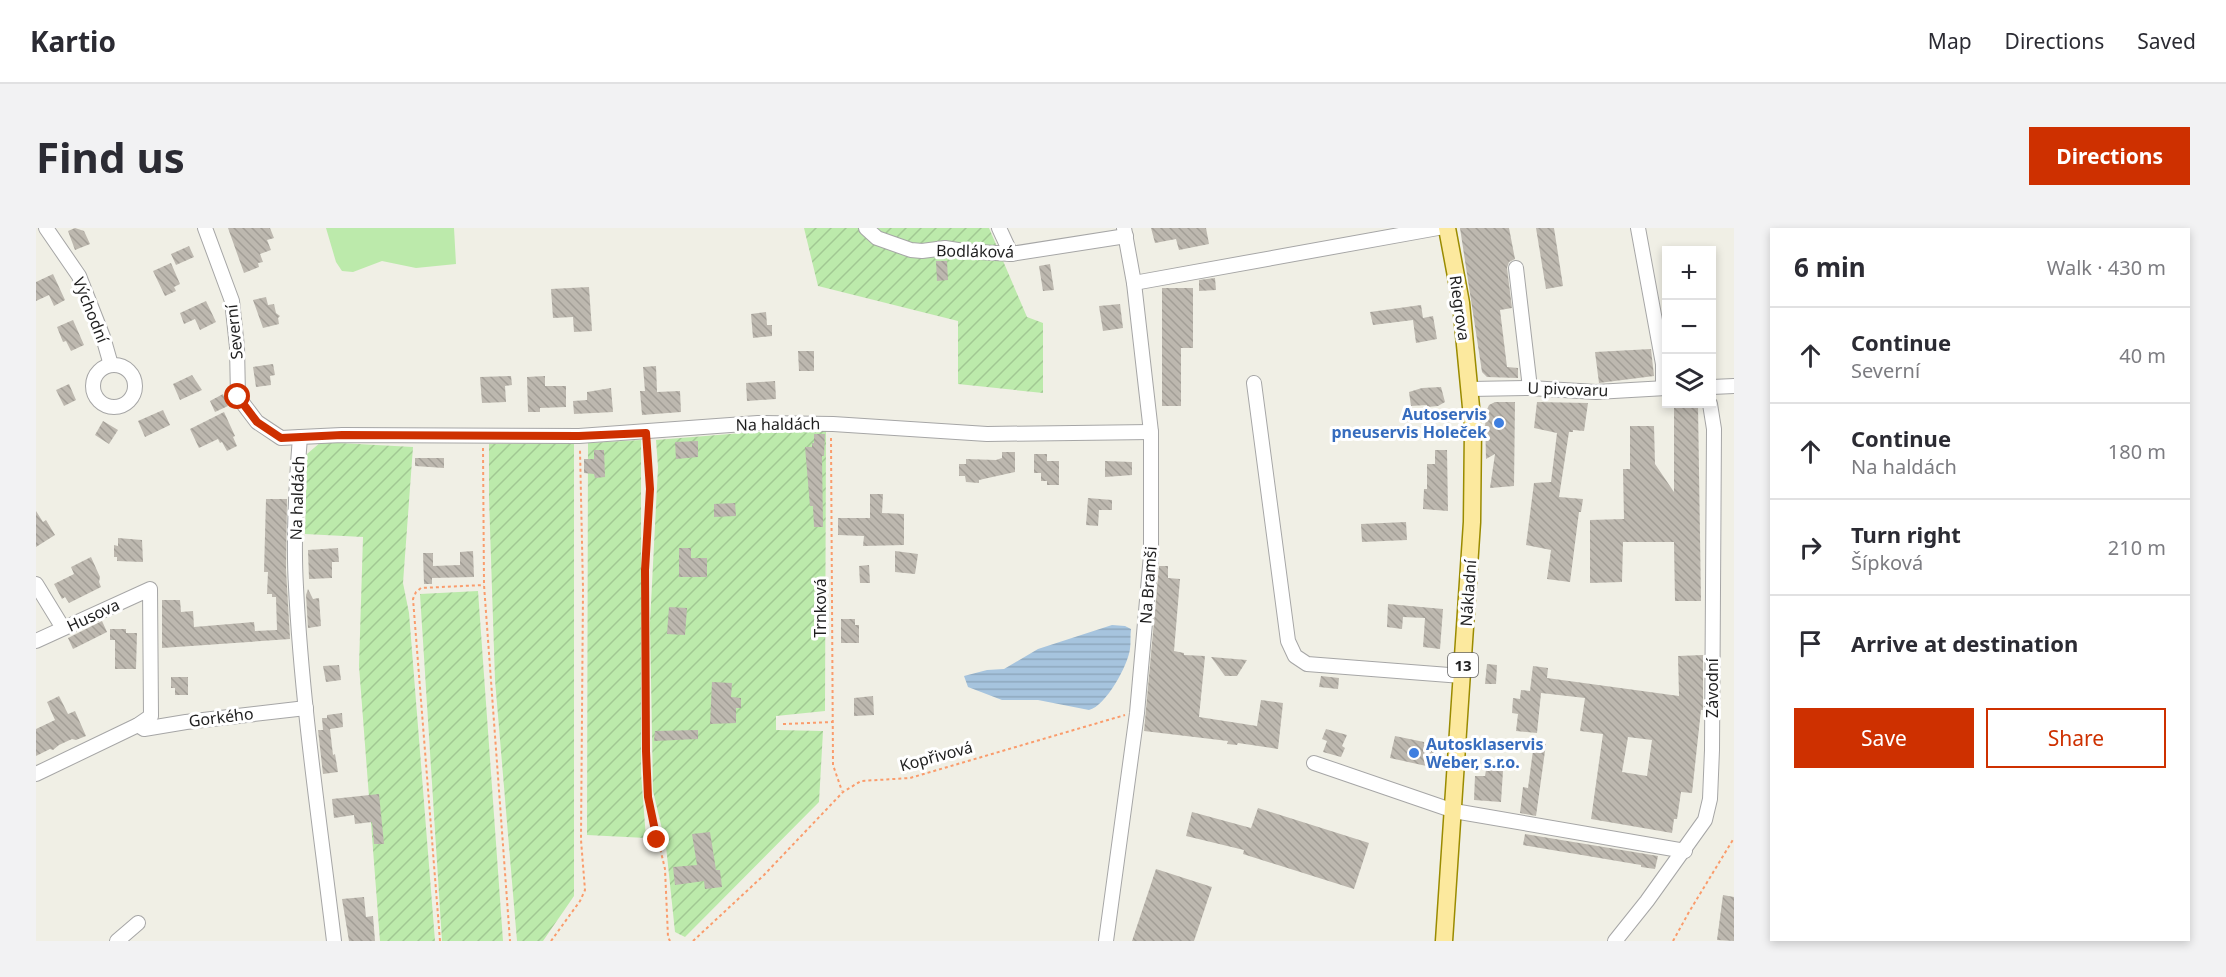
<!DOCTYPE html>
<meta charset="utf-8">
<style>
:root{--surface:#fff;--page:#f2f2f3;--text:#2b2b33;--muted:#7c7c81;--line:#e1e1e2;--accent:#ce3000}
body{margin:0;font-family:"Noto Sans",sans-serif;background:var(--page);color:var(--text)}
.controls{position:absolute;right:18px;top:18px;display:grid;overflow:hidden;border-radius:0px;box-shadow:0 3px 9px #0003}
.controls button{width:54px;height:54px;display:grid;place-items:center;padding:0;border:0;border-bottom:2px solid var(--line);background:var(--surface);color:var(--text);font:30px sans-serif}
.stop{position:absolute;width:18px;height:18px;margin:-14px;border:4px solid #ce3000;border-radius:50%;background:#fff}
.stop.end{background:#ce3000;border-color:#fff;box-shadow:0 2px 6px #0008}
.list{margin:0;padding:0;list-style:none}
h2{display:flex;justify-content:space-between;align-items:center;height:78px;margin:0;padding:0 24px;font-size:26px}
h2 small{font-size:20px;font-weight:400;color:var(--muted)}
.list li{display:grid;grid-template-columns:39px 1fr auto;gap:18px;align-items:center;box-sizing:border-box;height:96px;padding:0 24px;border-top:2px solid var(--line)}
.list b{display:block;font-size:22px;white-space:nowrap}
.list p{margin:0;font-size:20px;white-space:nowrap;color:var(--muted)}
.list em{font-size:20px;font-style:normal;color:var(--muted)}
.actions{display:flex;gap:12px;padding:18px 24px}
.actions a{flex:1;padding:14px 0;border:2px solid var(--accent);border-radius:0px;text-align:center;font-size:21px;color:var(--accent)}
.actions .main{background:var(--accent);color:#fff}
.icon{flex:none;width:33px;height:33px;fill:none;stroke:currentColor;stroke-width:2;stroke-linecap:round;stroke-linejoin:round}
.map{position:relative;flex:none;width:1698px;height:713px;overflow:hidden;border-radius:0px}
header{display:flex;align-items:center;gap:36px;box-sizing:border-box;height:84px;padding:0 30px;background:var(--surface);border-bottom:2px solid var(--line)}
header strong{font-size:28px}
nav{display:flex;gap:33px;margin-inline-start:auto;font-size:21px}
.intro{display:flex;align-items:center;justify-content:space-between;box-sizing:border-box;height:144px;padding:0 36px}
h1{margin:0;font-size:42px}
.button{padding:15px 27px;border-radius:0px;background:var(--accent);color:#fff;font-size:21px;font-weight:700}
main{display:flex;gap:36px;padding:0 36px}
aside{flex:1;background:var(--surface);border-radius:0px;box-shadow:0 3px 9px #0003}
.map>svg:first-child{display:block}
.grass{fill:#bceaab}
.garden{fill:url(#garden-furrows)}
.water{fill:url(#water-rules)}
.building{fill:url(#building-back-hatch);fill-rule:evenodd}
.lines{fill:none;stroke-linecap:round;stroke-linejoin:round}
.minor-casing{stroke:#a6a6a6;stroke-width:16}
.major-casing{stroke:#9a8b00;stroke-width:19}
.path{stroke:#fa9c6c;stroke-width:2;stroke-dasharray:3 3;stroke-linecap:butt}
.minor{stroke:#fff;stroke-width:14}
.major{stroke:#fce99e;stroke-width:16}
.route{stroke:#ce3000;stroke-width:8}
.shop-dot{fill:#3f7fe0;stroke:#fff;stroke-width:2}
.labels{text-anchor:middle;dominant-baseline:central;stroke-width:6;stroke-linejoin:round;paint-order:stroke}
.shield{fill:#fff;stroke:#626262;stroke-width:1.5}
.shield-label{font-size:15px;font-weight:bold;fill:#1f1f1f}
.street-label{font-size:16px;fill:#1f1f1f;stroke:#fff}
.shop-label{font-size:16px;font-weight:bold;fill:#366cbe;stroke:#fff;text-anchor:end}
</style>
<header>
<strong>Kartio</strong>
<nav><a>Map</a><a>Directions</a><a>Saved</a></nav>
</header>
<div class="intro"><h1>Find us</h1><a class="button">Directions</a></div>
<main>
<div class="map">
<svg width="1698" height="713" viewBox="0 0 1698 713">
<defs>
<pattern id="garden-furrows" width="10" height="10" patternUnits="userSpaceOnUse" patternTransform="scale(1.5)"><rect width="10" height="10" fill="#bceaab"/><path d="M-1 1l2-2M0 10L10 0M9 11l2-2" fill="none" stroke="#a1c893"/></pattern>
<pattern id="water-rules" width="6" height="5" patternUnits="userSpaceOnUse" patternTransform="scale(1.5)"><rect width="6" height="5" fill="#a6c4de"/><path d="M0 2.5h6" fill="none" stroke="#8ea8be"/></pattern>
<pattern id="building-back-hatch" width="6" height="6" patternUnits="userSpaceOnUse" patternTransform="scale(1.5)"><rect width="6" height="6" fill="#bdb8af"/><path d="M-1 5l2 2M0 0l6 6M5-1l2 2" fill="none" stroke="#a29e96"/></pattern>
</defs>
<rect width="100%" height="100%" fill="#f0efe5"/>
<!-- grass -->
<polygon class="grass" points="290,0 418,0 420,36 380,40 346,33 317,44 306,43 300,34"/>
<!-- garden -->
<g class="garden">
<polygon points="768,0 953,0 991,89 1007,95 1007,165 922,156 922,93 782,58"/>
<polygon points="790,201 789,483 740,488 740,502 787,503 783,574 649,709 639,704 630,618 617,563 614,395 622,239 620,212 743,202"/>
<polygon points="605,212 605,545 610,610 551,607 552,215"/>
<polygon points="285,214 377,219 367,355 373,385 399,713 344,713 323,438 327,309 269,306 271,226"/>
<polygon points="538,215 538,668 507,713 481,713 459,452 453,270 453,216"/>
<polygon points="442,363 467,713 406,713 384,366"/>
</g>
<!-- water -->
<path class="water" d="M 1076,397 L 1089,398 L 1095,401 C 1094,408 1095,414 1094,421 C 1092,437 1070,478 1053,482 L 1002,472 L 966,472 L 932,459 L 928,448 L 951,442 L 968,441 L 1002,421 Z"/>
<!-- building -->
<g class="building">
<polygon points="39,0 48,3 54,16 39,22 32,3"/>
<polygon points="192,0 234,0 238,10 231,12 235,22 224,26 227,34 222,35 223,39 208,45"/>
<polygon points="1115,0 1170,0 1173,16 1143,22 1140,11 1119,15"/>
<polygon points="1424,0 1473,0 1479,31 1473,34 1471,40 1476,80 1464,82 1471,139 1482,140 1482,150 1451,149 1446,144"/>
<polygon points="1500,0 1518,0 1527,58 1510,61"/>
<polygon points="153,18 158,29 140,37 135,26"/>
<polygon points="900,33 911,33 912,52 901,53"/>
<polygon points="135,35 144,56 138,59 140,63 129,68 117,43"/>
<polygon points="1014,36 1018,62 1007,63 1003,38"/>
<polygon points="17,46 29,72 18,78 13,67 0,73 0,54"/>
<polygon points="1179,50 1180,62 1163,63 1163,52"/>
<polygon points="553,59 556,103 538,104 537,89 517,90 515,61"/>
<polygon points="1126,60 1157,60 1157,120 1145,120 1145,178 1126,178"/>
<polygon points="230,69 232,77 238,76 240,85 244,88 242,90 243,96 227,100 217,72"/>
<polygon points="170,73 180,94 164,102 159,91 148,96 144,85"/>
<polygon points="1084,76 1087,100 1067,103 1063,78"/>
<polygon points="1385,77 1387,90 1397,88 1401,111 1380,115 1377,92 1337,97 1334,84"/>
<polygon points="730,84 731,97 736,97 736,108 717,110 715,86"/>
<polygon points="37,92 48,117 35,123 30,113 27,114 21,99"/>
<polygon points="1615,121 1618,148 1563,155 1559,124"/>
<polygon points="762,123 778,123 778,143 763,143"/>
<polygon points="237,136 239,147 234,148 235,157 220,159 217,139"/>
<polygon points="620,138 621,164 644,163 645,184 606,187 604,163 609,163 607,139"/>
<polygon points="156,147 166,162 144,172 137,156"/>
<polygon points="475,148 476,157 469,158 470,174 446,175 444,149"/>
<polygon points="509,148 509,158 530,158 530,179 504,180 504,184 492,184 491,149"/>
<polygon points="739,153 740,171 711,173 710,155"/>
<polygon points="33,156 40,172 28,178 20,162"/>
<polygon points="1405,159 1409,174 1402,178 1391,179 1391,177 1375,178 1373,164 1386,160"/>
<polygon points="575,160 577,184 538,186 537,173 551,172 551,164"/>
<polygon points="187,166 192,178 179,184 174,173"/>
<polygon points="1459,174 1479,174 1478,258 1454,260 1459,226 1450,231 1449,186 1453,177"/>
<polygon points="1501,174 1552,175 1548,203 1537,202 1537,204 1533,204 1523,269 1547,271 1545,284 1543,284 1534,354 1511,351 1515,322 1490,317 1498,255 1515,254 1521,205 1498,200"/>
<polygon points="1638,178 1662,178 1665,373 1639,373 1638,314 1587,314 1586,354 1554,355 1554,292 1588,291 1587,241 1594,241 1594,198 1618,198 1619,236 1638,264"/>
<polygon points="127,182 134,197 109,209 102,193"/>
<polygon points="188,184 199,208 197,209 201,218 191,223 186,214 184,215 182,211 163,220 154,201"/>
<polygon points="67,193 82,202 73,216 59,207"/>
<polygon points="778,206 789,206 788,228 786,228 787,299 778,299 777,278 774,278 769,219 776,219 776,215 778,215"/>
<polygon points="662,213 662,229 640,231 639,214"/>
<polygon points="558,222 568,222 569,249 559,250 558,246 548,245 548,231 558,231"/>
<polygon points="1399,222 1411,222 1412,283 1387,281 1388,261 1391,261 1391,236 1399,236"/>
<polygon points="966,224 979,224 979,244 943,252 943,255 930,254 929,248 923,248 923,236 930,236 930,231 960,232 966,230"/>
<polygon points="998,226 1011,226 1011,233 1023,233 1023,257 1011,257 1011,253 1005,253 1005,245 998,245"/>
<polygon points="379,230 408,230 408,240 379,238"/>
<polygon points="1069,233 1096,234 1096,247 1069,249"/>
<polygon points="834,266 847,266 846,285 868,286 868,317 827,318 828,308 802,307 802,290 834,290"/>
<polygon points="1052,270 1076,272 1076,282 1063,282 1062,298 1050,297"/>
<polygon points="230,271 251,271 250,341 254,411 126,420 126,372 144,372 145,384 157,383 158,399 218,394 219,403 241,402 240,369 236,369 236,366 231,366 232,344 228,344"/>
<polygon points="699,275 700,288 678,289 678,276"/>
<polygon points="0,283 7,294 10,292 19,307 0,319"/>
<polygon points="1370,294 1371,312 1326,314 1325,296"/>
<polygon points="82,310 106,312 107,334 81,333 81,329 78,329 78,317 82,318"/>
<polygon points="302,320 303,334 296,334 296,350 273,351 272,322"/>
<polygon points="643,320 655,320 655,330 671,330 671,349 643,349"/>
<polygon points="437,323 438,349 396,350 396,356 388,356 387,325 397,325 397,338 424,337 424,324"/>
<polygon points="859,323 882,326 879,346 859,344"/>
<polygon points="55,329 64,349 63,354 65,359 33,375 29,369 26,371 18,356 38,346 35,339"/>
<polygon points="833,337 834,355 824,355 823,338"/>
<polygon points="1123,338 1132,338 1132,350 1144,351 1138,423 1148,425 1148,427 1169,428 1163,489 1221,498 1225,472 1247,475 1242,521 1202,515 1201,517 1191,516 1192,513 1108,503"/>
<polygon points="272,361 277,371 283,370 285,398 272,400 270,367"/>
<polygon points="1352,376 1407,381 1404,421 1387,419 1389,390 1367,389 1366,401 1351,399"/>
<polygon points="633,379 651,380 649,407 631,406"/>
<polygon points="805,391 819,391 819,397 823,397 823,415 805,415"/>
<polygon points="66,393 71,404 37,421 32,410"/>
<polygon points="74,401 90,401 90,405 101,405 100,441 79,441 79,412 74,412"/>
<path d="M 1667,427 L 1667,482 L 1665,482 L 1656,565 L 1645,564 L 1641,591 L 1638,591 L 1636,605 L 1555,591 L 1567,506 L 1544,503 L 1549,470 L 1505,465 L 1501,505 L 1480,503 L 1482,486 L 1476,485 L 1477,470 L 1484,471 L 1485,462 L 1494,463 L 1497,438 L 1512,440 L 1511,450 L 1643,468 L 1642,428 ZM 1592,509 L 1616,512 L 1611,548 L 1586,544 Z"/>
<polygon points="1175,429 1211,432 1201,448 1189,448"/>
<polygon points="1451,436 1461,437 1460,456 1449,456"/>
<polygon points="303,437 305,452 290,454 287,438"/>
<polygon points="1285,448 1303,450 1302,461 1283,459"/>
<polygon points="135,449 152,449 152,467 139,467 139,460 135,460"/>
<polygon points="676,454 696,455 695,469 705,470 705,480 700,480 700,495 674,496"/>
<polygon points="23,468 32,486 39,483 50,508 40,512 36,511 23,517 17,522 14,521 0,528 0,501 19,492 11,474"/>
<polygon points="837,468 838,487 818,488 818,470"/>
<polygon points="306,485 307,499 294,501 297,527 299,526 302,544 287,546 282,502 287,502 286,490 291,490 291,487"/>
<polygon points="1290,501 1311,507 1306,518 1309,520 1305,529 1287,524 1291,513 1286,511"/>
<polygon points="662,502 662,511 618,513 619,503"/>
<polygon points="1359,508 1388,514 1388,517 1402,520 1395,539 1354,530"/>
<polygon points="1498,515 1510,516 1500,588 1484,585 1487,559 1492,560"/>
<polygon points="1450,542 1467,543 1465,574 1438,572 1439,548 1449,548"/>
<polygon points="343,566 348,616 338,616 336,594 319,596 318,587 298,590 296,571"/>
<polygon points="1222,580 1333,615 1318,661 1207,626 1208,622 1150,608 1156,584 1215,600"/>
<polygon points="674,604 680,642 684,642 686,659 669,661 668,653 639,657 637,639 661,637 656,606"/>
<polygon points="1489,606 1622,628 1619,641 1605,639 1605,637 1487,617"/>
<polygon points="1120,641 1176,659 1158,713 1096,713"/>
<polygon points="1687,667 1698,669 1698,713 1681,712"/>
<polygon points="328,669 330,689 337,688 339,713 313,713 306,671"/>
</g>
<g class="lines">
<!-- minor casing -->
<g class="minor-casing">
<g id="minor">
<polyline points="10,0 43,48 67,109 75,137"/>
<polyline points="169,0 196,73 201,119 202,169 221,194 245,210 264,209"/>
<polyline points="830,0 841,10 875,22 886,23 909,20 928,23 975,26 1090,8"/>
<polyline points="963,0 975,26"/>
<polyline points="1602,0 1627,136 1627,160"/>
<polyline points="1480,40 1494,160"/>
<polyline points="1098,55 1402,0"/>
<circle cx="78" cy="158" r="21"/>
<polyline points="1218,155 1252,413 1259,428 1271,436 1426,448"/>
<polyline points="1676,159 1698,158"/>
<polyline points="1434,161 1494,160 1560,164 1630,160"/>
<polyline points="0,356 27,400"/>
<polyline points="0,413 114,361 115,488 102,497 0,546"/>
<polyline points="102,497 108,501 150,494 270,480"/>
<polyline points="1278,535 1418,583 1649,623"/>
<polyline points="81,713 102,695"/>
<path d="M 298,713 C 284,596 266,478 260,359 C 257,309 260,259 264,209 L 306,207 L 543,208 L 722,195 L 797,196 L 951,206 L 1115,204"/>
<polyline points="1070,713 1101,485 1115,327 1115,204 1098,55 1088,0"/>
<polyline points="1579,713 1611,673 1669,592 1674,571 1676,522 1678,201 1674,176"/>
</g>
</g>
<!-- major casing -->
<g class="major-casing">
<polyline id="major" points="1408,713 1436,294 1437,200 1425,75 1411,0"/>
</g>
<!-- path -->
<g class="path">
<polyline points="795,210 797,537 806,563"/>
<polyline points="611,215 613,261 609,342 612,569 629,641 632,709 634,713"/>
<polyline points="447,220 448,357 474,713"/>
<polyline points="747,496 797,494"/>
<polyline points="404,713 377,371 380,364 385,360 448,357"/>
<polyline points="515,713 544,673 549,662 545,612 547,361 544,222"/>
<polyline points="657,713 728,647 807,564 825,553 874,550 1089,487"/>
<polyline points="1637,713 1653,684 1698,610"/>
</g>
<!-- minor -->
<use href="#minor" class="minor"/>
<!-- major -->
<use href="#major" class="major"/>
</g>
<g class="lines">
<!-- route -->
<polyline class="route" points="202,169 221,194 245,210 306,207 543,208 610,205 614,261 609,342 610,523 612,569 621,612"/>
</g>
<!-- markers -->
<g class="shop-dot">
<circle cx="1463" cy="195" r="6"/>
<circle cx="1378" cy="525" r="6"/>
</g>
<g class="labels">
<!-- shield labels -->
<rect class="shield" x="1412" y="425" width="30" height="24" rx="4.5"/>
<g class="shield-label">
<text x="1427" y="437">13</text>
</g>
<!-- street labels -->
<g class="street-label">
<text transform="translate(939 23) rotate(1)">Bodláková</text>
<text transform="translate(1424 80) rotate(82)">Riegrova</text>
<text transform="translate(55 82) rotate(68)">Východní</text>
<text transform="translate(198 104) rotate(-96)">Severní</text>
<text transform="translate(1532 161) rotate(2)">U pivovaru</text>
<text transform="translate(742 196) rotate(-1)">Na haldách</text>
<text transform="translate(261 270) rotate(-88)">Na haldách</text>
<text transform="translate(1112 357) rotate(-86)">Na Bramši</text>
<text transform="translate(1432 365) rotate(-86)">Nákladní</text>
<text transform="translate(784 380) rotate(-90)">Trnková</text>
<text transform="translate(57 387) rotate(-25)">Husova</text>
<text transform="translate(1676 460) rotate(-90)">Závodní</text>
<text transform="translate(185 489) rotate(-7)">Gorkého</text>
<text transform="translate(900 528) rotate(-15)">Kopřivová</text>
</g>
<!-- shop labels -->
<g class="shop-label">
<text x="1451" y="186">Autoservis<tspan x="1451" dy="18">pneuservis Holeček</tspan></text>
<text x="1390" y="516" text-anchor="start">Autosklaservis<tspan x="1390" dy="18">Weber, s.r.o.</tspan></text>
</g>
</g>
</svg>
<div class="controls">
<button>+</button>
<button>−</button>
<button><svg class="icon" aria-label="layers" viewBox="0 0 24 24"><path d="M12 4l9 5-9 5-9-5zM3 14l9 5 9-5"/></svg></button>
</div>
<div class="stop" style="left:202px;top:169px"></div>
<div class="stop end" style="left:621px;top:612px"></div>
</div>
<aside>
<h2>6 min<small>Walk · 430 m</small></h2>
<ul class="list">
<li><svg class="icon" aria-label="ahead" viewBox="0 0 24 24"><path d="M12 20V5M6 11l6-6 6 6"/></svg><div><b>Continue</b><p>Severní</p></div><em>40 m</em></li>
<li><svg class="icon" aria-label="ahead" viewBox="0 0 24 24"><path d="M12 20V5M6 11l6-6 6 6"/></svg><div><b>Continue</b><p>Na haldách</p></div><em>180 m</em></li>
<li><svg class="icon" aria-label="right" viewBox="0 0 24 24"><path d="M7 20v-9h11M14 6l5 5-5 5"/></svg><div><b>Turn right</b><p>Šípková</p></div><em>210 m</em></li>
<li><svg class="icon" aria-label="arrive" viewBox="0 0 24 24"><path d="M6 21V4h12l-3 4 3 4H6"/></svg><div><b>Arrive at destination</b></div></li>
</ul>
<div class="actions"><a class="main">Save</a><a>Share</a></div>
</aside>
</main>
